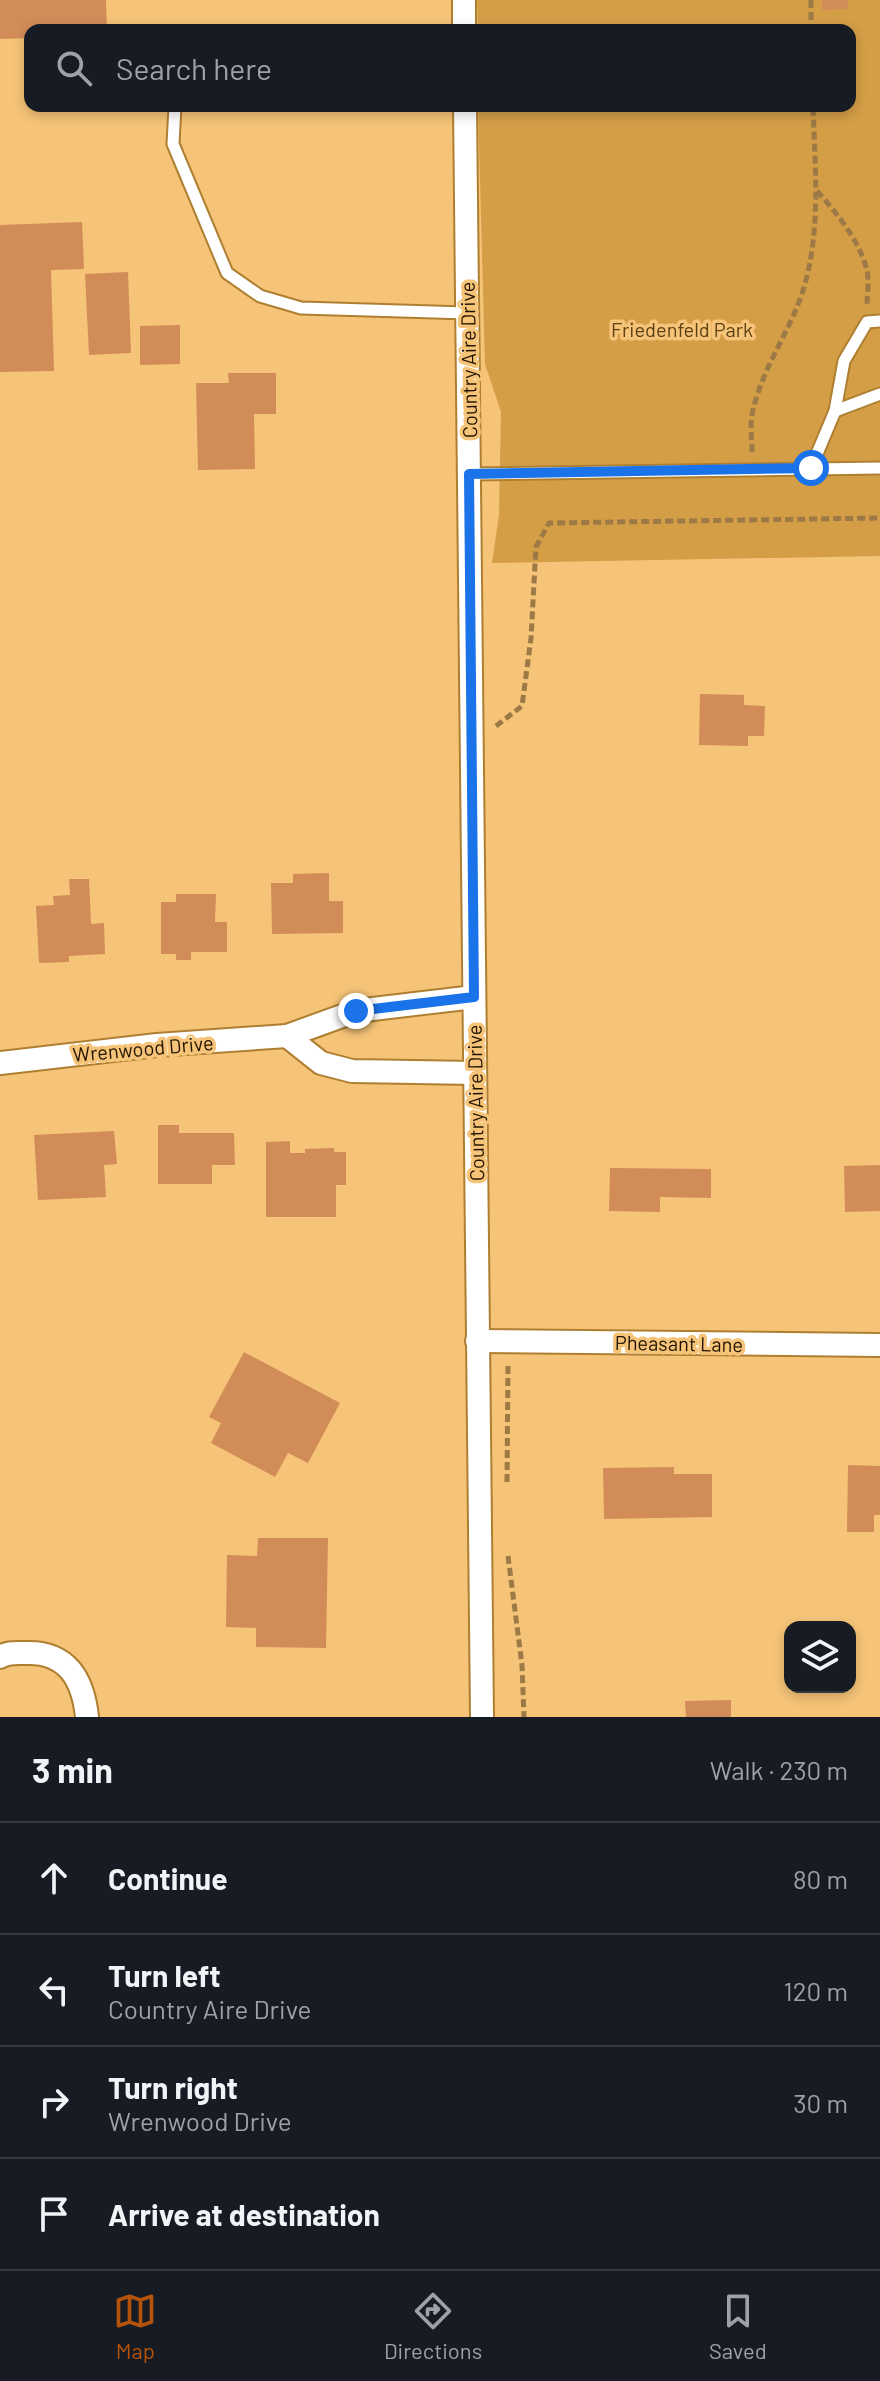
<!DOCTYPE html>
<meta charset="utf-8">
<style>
:root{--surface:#171b24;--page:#242831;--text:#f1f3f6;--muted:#9ea1a6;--line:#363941;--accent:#b45309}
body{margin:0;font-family:Barlow,sans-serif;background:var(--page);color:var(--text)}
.controls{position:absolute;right:24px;bottom:24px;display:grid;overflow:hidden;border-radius:16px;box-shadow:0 4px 12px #0003}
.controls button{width:72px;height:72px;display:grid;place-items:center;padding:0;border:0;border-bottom:2px solid var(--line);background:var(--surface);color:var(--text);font:40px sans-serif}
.stop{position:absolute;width:24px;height:24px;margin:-18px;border:6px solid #1a73e8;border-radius:50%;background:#fff}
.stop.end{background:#1a73e8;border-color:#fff;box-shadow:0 2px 8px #0008}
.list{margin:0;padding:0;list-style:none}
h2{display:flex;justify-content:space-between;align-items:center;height:104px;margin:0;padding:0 32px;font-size:34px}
h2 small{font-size:26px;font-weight:400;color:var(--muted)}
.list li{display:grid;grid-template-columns:52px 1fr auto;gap:24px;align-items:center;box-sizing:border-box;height:112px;padding:0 32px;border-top:2px solid var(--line)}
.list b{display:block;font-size:30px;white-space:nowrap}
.list p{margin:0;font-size:26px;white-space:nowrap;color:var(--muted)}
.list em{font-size:26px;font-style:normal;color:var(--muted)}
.icon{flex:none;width:44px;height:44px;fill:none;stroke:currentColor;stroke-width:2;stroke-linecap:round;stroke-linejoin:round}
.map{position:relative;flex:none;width:880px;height:1717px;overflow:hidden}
.search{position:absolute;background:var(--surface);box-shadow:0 4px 12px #0003;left:24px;right:24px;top:24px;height:88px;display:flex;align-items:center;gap:20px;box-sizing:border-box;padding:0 28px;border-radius:16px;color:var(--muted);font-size:30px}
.sheet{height:552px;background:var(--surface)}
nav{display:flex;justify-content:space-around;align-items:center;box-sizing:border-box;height:112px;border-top:2px solid var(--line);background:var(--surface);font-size:22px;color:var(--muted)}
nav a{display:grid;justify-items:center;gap:4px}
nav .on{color:var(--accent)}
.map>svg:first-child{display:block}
.green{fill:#d49e47}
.building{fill:#d28c58}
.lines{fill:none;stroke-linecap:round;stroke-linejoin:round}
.lane-casing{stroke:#ae7f31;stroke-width:15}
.street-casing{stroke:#ae7f31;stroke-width:26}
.path{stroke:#9c7945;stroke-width:5;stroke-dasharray:8 4;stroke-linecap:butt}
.lane{stroke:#fff;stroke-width:11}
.street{stroke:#fff;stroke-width:22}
.route{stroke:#1a73e8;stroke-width:10}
.labels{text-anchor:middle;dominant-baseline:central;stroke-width:7;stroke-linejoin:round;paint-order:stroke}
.park-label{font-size:20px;fill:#5c4114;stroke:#f6c478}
.street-label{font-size:20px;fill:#221400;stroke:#f6c478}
</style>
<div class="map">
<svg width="880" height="1717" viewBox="0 0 880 1717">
<rect width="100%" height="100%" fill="#f6c478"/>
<!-- green -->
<polygon class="green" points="477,0 880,0 880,556 492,563 499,515 501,412 485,364 478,106 850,106 850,30 478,30"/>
<!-- building -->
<g class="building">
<polygon points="0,0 106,0 107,30 30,30 30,38 0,39"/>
<polygon points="822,0 848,0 848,9 822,10"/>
<polygon points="82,222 84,269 51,270 54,371 0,372 0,225"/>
<polygon points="128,272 131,353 89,355 85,274"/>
<polygon points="180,325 180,364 140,365 140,326"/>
<polygon points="228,373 276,373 276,414 254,414 255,469 198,470 196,383 229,383"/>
<polygon points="700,694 744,695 744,705 765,706 764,736 748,736 748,746 699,745"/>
<polygon points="329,873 329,901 343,901 343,933 272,934 271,883 293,883 293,874"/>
<polygon points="69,879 89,879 91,924 104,923 105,954 69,956 69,962 39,963 36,906 54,905 53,896 70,895"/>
<polygon points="176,894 216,894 215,922 227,922 227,952 191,952 191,960 176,960 176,954 161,954 161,902 176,902"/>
<polygon points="158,1125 179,1125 179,1133 234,1133 235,1165 212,1165 212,1184 158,1184"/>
<polygon points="114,1131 117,1164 104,1165 106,1197 38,1200 34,1135"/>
<polygon points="290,1141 290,1153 305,1153 305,1149 334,1148 334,1152 346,1152 346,1185 336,1185 336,1217 266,1217 266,1142"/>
<polygon points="880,1165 880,1211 845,1212 844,1166"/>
<polygon points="610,1168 711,1169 711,1198 660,1197 660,1212 609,1211"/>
<polygon points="244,1352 340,1403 308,1463 288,1453 275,1477 211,1443 221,1423 209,1417"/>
<polygon points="848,1465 880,1466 880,1515 874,1515 874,1532 847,1532"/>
<polygon points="674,1467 674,1474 712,1474 712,1517 604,1519 603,1468"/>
<polygon points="258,1538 328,1538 326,1648 256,1647 256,1628 226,1627 227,1555 257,1556"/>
<polygon points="731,1700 731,1717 686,1717 685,1701"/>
</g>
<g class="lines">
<!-- lane casing -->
<g class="lane-casing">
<g id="lane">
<polyline points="175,106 173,144 227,273 260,296 301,308 467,313"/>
<polyline points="835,411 880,394"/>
<polyline points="811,468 835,411 844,361 867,322 880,321"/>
<polyline points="469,474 880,468"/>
</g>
</g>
<!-- street casing -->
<g class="street-casing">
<g id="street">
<polyline points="464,0 464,30"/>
<polyline points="465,106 482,1717"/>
<polyline points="287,1036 321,1063 352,1071 475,1073"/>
<polyline points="0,1063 157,1045 287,1036 356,1011 474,997"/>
<polyline points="477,1341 880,1345"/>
<path d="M 0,1657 C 8,1652 15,1653 25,1653 C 67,1651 83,1679 87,1717"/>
</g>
</g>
<!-- path -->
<g class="path">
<polyline points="811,0 811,30"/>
<path d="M 817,191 C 836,212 858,239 866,267 C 870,278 867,293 867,305"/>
<path d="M 752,452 C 752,440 750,427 752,415 C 761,368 792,330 805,284 C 821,226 815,166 813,106"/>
<polyline points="496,726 522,706 531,638 536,547 549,523 880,518"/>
<polyline points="507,1482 508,1364"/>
<polyline points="508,1556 522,1665 524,1717"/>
</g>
<!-- lane -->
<use href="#lane" class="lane"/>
<!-- street -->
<use href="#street" class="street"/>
</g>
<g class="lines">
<!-- route -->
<polyline class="route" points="356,1011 474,997 469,474 811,468"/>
</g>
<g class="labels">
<!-- park labels -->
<g class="park-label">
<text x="682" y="329">Friedenfeld Park</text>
</g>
<!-- street labels -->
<g class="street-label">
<text transform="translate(468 360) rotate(-91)">Country Aire Drive</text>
<text transform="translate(143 1048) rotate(-5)">Wrenwood Drive</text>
<text transform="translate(475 1103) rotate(-91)">Country Aire Drive</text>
<text transform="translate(679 1343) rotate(1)">Pheasant Lane</text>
</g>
</g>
</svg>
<div class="controls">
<button><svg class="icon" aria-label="layers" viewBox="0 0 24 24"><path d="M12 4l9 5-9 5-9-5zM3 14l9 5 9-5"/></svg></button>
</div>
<div class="stop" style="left:811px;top:468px"></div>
<div class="stop end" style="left:356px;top:1011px"></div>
<div class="search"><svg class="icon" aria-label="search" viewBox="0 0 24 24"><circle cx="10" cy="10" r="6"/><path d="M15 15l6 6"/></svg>Search here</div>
</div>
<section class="sheet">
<h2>3 min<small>Walk · 230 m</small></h2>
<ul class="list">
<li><svg class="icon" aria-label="ahead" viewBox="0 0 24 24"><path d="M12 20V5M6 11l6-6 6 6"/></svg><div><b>Continue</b></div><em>80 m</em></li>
<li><svg class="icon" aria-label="left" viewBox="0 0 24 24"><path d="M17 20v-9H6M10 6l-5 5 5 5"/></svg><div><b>Turn left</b><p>Country Aire Drive</p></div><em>120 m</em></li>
<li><svg class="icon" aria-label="right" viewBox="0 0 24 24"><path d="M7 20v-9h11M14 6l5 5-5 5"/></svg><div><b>Turn right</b><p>Wrenwood Drive</p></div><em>30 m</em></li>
<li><svg class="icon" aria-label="arrive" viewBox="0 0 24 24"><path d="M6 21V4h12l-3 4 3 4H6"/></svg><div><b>Arrive at destination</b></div></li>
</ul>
</section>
<nav>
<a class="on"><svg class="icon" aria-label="map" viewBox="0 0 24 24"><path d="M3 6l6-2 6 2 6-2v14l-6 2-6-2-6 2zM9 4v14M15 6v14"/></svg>Map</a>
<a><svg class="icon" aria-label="directions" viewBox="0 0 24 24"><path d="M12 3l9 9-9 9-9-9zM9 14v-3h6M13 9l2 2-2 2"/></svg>Directions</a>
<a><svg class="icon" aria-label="saved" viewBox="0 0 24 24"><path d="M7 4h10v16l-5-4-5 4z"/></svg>Saved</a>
</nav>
